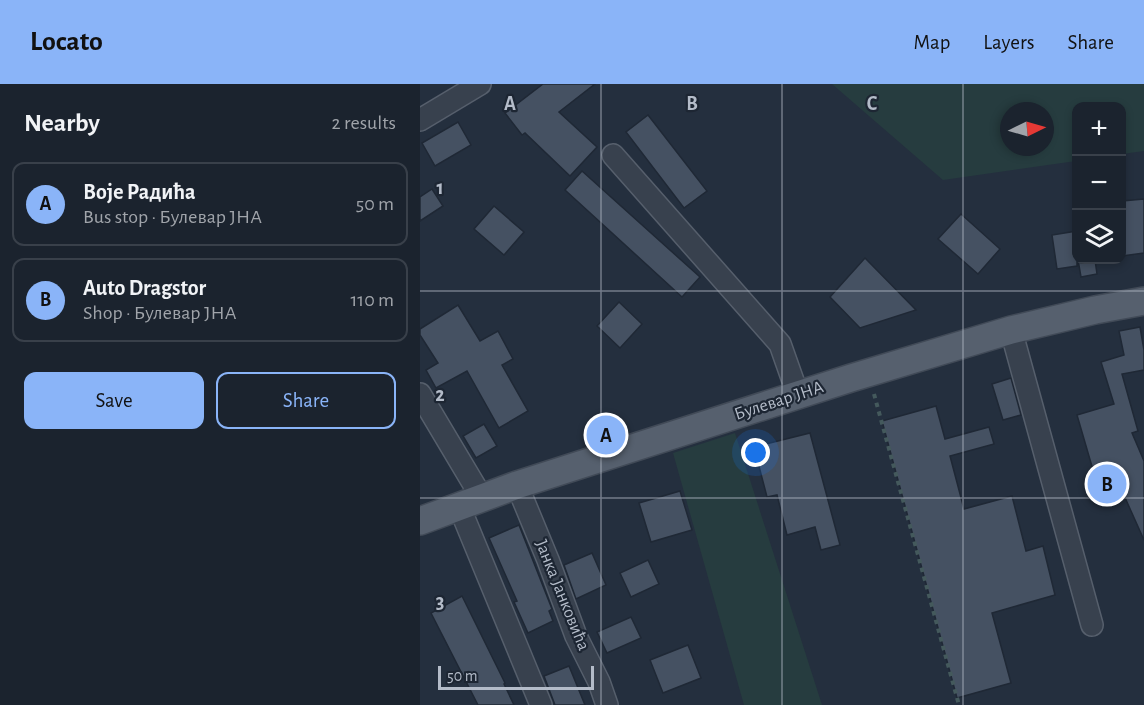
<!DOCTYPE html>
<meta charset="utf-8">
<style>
:root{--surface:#1b232e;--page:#282f3a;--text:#f1f3f6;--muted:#a0a4aa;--line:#39404a;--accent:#8ab4f8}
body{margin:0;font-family:"Alegreya Sans",sans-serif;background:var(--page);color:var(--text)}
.controls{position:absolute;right:18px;top:18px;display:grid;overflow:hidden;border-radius:12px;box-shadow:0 3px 9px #0003}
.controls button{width:54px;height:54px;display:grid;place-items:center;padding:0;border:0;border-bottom:2px solid var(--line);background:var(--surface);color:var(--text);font:30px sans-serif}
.compass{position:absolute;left:580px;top:18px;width:54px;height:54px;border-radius:50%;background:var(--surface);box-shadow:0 3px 9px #0003;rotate:85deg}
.scale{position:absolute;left:18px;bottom:15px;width:156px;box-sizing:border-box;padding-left:6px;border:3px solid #b4bcc9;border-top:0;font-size:16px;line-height:21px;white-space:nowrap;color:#b4bcc9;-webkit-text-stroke:4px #1d2633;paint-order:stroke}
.you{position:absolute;left:336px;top:369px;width:21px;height:21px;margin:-15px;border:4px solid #fff;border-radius:50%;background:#1a73e8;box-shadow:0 0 0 9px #1a73e833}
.badge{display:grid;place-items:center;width:39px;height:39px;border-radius:50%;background:var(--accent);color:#111;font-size:20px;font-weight:700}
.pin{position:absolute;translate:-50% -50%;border:3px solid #fff;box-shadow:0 2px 6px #0006}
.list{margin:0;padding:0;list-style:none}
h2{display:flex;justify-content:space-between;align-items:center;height:78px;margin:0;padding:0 24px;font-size:26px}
h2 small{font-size:20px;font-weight:400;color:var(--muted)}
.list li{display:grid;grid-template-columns:39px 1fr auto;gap:18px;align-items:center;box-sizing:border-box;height:84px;margin:0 12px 12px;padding:0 12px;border:2px solid var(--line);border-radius:12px}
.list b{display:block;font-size:22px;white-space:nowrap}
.list p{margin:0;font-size:20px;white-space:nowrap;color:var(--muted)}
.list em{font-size:20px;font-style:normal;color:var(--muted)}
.actions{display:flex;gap:12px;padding:18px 24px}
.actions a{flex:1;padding:14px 0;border:2px solid var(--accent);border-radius:12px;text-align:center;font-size:21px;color:var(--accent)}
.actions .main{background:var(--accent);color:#111}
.icon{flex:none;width:33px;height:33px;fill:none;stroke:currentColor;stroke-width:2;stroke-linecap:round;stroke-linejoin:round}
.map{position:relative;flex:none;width:724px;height:621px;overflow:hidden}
header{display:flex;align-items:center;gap:36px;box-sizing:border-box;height:84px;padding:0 30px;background:var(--accent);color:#111}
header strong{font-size:28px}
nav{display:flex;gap:33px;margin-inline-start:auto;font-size:21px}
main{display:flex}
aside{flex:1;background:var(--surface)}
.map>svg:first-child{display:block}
.green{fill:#263c3f;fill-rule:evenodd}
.building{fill:#455162;stroke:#1f2835;stroke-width:1.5}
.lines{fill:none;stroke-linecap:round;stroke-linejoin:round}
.minor-casing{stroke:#565f6c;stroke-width:24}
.major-casing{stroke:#414a57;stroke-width:30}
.path{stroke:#44595c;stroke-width:4;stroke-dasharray:4.5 4.5;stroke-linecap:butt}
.minor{stroke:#38414e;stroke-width:21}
.major{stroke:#56606e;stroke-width:27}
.grid{fill:none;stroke:#b4bcc9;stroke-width:1.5;stroke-opacity:0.55}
.labels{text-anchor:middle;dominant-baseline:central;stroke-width:4.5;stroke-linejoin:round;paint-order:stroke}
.street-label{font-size:18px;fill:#b4bcc9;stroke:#1d2633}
.grid-label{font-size:20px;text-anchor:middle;font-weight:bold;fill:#b4bcc9;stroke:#1d2633;stroke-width:4.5;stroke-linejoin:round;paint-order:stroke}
</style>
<header>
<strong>Locato</strong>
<nav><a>Map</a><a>Layers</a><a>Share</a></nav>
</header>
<main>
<aside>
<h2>Nearby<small>2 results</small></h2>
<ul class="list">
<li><span class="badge">A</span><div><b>Воје Радића</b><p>Bus stop · Булевар ЈНА</p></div><em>50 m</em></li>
<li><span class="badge">B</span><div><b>Auto Dragstor</b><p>Shop · Булевар ЈНА</p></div><em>110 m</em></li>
</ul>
<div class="actions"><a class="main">Save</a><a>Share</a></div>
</aside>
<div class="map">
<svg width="724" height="621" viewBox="0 0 724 621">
<rect width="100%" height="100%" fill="#242f3e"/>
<!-- green -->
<g class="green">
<path d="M 412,0 L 724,0 L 724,67 L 702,70 L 702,22 L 656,22 L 656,77 L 523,96 ZM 589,27 L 625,27 L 625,63 L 589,63 Z"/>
<polygon points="315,349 402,621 324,621 253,369"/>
</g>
<!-- building -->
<g class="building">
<polygon points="123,0 175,0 139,28 177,63 150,92 105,49 102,51 85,29"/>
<polygon points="228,31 287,107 264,124 206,48"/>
<polygon points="38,38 51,61 15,82 2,59"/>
<polygon points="162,87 280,193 262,213 145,106"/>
<polygon points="12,105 23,122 0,137 0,113"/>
<polygon points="724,115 724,169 702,172 702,117"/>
<polygon points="74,122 104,148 84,171 54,145"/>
<polygon points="541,130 580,165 558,190 518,155"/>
<polygon points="657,147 657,182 637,185 632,151"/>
<polygon points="445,174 496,226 440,244 410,213"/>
<polygon points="658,176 675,176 677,190 661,193"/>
<polygon points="199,218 222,240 200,264 177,242"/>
<polygon points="38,221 60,257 78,247 93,275 82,281 108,327 79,344 47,287 16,304 6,286 18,279 0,251 0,245"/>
<polygon points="720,243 724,266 724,286 702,290 718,347 712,349 724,377 724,456 698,398 676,407 668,389 673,386 657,331 694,320 681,278 704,271 699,247"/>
<polygon points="591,294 601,331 583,336 572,300"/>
<polygon points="516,322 525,355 569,343 574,360 530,372 544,425 592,412 606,467 623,462 635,511 572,529 591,599 537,614 462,337"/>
<polygon points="64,340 77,362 56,374 43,352"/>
<polygon points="390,349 420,461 401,466 395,443 367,451 357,411 347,413 334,363"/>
<polygon points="260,407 272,446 231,458 219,419"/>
<polygon points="99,441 132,525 129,527 133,537 108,549 94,518 97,517 69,454"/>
<polygon points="172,469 186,501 156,515 144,481"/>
<polygon points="228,476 239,500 211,513 200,489"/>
<polygon points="42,512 85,599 84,600 94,621 58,621 11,529"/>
<polygon points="211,533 221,554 187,569 177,548"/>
<polygon points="268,561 281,594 243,609 230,576"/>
<polygon points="149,582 165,621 135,621 124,592"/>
</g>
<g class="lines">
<!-- minor casing -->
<g class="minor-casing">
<g id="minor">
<polyline points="0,36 60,0"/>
<polyline points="193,71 360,260 378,311"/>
<polyline points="591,246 672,541"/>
<polyline points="0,310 62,414"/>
<polyline points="97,401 128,476 156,552 179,598 187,621"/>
<polyline points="39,422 121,621"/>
</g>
</g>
<!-- major casing -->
<g class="major-casing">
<polyline id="major" points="0,437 97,401 431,294 591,246 675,226 724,217"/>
</g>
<!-- path -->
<polyline class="path" points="454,310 539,621"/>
<!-- minor -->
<use href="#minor" class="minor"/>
<!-- major -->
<use href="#major" class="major"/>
</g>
<!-- grid -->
<path class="grid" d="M 181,0 L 181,621M 362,0 L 362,621M 543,0 L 543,621M 0,207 L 724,207M 0,414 L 724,414"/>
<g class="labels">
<!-- street labels -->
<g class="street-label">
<text transform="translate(359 317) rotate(-18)">Булевар ЈНА</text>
<text transform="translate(142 511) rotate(68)">Јанка Јанковића</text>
</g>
</g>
<g class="grid-label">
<text x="90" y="26">A</text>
<text x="272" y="26">B</text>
<text x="452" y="26">C</text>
<text x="20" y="110">1</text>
<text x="20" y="317">2</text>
<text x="20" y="524">3</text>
</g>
</svg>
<div class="controls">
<button>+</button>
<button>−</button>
<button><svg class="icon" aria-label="layers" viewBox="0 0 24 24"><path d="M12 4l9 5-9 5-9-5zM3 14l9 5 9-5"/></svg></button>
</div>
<svg class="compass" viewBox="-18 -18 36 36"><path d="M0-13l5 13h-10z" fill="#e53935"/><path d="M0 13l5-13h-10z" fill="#a0a4aa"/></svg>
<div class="scale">50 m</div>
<div class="you"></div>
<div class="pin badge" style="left:186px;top:351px">A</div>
<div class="pin badge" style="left:687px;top:400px">B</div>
</div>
</main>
